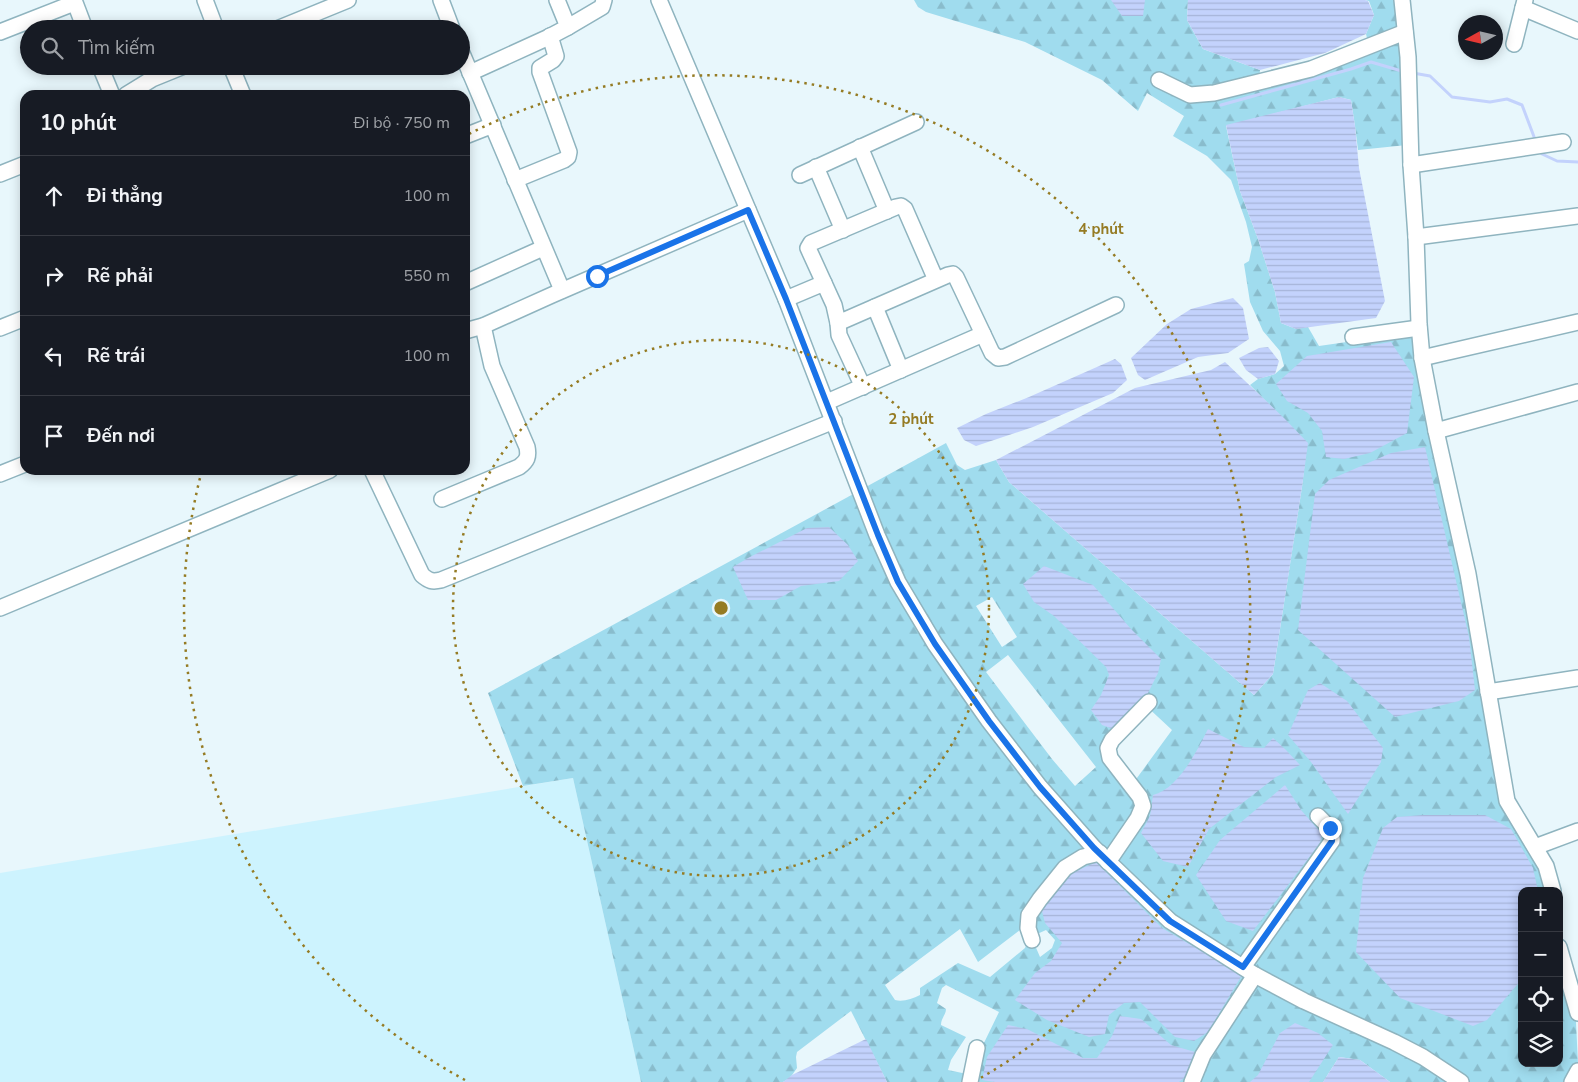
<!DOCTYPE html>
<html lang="vi">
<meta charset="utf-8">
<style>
:root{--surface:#171b24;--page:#242831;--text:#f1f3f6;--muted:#9ea1a6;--line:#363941}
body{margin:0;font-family:"Nunito Sans",sans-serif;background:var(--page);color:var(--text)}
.controls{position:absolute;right:15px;bottom:15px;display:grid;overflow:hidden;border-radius:10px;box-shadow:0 2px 12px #0003}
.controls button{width:45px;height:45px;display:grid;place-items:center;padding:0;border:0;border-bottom:1px solid var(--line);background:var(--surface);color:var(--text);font:25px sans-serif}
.compass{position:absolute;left:1458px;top:15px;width:45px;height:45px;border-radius:50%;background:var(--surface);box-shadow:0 2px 12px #0003;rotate:262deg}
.stop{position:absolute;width:15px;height:15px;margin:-11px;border:4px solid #1a73e8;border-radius:50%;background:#fff}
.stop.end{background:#1a73e8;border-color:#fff;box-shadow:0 1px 5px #0008}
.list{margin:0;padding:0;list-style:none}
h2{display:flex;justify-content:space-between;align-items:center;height:65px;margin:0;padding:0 20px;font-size:21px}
h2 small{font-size:16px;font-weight:400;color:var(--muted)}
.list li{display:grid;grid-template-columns:32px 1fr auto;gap:15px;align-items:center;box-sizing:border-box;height:80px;padding:0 20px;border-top:1px solid var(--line)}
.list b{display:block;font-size:19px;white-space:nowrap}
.list em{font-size:16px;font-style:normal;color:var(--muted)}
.icon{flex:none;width:28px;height:28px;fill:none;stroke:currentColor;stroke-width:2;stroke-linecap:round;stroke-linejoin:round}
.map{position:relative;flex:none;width:1578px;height:1082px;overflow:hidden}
.search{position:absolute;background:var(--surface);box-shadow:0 2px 12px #0003;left:20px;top:20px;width:450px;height:55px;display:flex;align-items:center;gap:12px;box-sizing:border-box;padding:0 18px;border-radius:28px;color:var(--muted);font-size:19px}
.panel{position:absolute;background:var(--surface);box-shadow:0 2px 12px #0003;left:20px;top:90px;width:450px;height:385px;border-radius:15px}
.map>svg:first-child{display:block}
.built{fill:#cdf3fe}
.forest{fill:url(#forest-firs);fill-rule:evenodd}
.water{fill:url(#water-rules)}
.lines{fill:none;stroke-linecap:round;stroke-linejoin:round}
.stream{stroke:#c3d2fc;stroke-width:3}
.minor-casing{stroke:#8fb4bf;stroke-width:18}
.minor{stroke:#fff;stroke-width:15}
.route{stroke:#1a73e8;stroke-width:6}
.ring{fill:none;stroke:#957b23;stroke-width:2.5;stroke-dasharray:2.5 5}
.centre{fill:#957b23;stroke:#e8f7fc;stroke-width:2.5}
.ring-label{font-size:15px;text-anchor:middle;font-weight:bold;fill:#957b23;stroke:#e8f7fc;stroke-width:5;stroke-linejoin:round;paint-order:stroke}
</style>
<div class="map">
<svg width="1578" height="1082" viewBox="0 0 1578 1082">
<defs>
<pattern id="forest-firs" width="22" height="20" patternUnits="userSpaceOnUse" patternTransform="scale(1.25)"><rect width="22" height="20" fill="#a0dcee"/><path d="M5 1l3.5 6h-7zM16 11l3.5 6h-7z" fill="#89bccc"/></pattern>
<pattern id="water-rules" width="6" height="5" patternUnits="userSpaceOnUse" patternTransform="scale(1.25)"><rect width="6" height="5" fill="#c3d2fc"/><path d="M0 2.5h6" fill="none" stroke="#a6b4d8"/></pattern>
</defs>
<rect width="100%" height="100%" fill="#e8f7fc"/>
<!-- built -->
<polygon class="built" points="573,778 641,1082 0,1082 0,873"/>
<!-- forest -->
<g class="forest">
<path d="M 914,0 L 1188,0 L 1187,20 L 1203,49 L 1260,70 L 1259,78 L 1227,86 L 1225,94 L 1312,73 L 1402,38 L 1406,88 L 1407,145 L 1358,150 L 1355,126 L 1351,100 L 1339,97 L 1226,126 L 1240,191 L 1258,239 L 1275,292 L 1281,323 L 1296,329 L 1308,327 L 1319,346 L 1416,332 L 1419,360 L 1432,433 L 1463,575 L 1503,803 L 1543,868 L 1549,891 L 1522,891 L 1522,1063 L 1559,1063 L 1559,965 L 1576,1022 L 1578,1064 L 1567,1082 L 1468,1082 L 1424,1054 L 1395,1038 L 1305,997 L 1259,972 L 1173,918 L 1113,861 C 1121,851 1147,817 1147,806 C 1147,797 1139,789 1134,782 L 1172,730 L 1143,703 L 1108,738 L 1104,747 L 1106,760 L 1137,798 L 1139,806 L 1135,816 L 1108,856 L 1097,846 L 1043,784 L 989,715 L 937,640 L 901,580 L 885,542 L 864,488 L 946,443 L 957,465 L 965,470 L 996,460 L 1009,482 L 1254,695 L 1273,674 L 1302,487 L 1307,443 L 1250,385 L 1258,379 L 1275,374 L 1284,366 L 1280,351 L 1263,331 L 1250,302 L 1244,264 L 1249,261 L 1252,247 L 1246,222 L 1231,180 L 1207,156 L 1173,136 L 1184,116 L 1147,93 L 1138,111 L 1102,80 L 1025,42 L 926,12 L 918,7 ZM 992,597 L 1017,637 L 1002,647 L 976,606 ZM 1008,655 L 1096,767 L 1075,786 L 1052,759 L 986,672 Z"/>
<polygon points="1365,0 1398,0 1401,30 1368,42 1366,34 1374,15 1369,1"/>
<path d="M 857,492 L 895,584 L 1092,851 L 1250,976 L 1188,1082 L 974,1082 L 981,1049 L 999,1012 L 946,985 L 942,988 L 937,1003 L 946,1009 C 946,1015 941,1018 941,1025 L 966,1037 L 951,1060 L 948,1070 L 967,1074 L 966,1082 L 887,1082 L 851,1011 L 797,1052 L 796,1057 L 797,1068 L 790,1078 L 783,1082 L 641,1082 L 573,778 L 523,786 L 488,693 ZM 1024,927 L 1028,941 L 1025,948 L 990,977 L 958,963 L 920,988 L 920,995 C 912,999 903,1002 895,1000 L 885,985 L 960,929 L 978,962 ZM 1046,930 L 1055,940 L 1052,948 L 1040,957 L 1034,943 L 1035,935 Z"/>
<polygon points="1256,980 1392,1045 1453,1082 1390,1082 1360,1060 1339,1057 1323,1082 1197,1082 1207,1056"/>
</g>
<!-- water -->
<g class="water">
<polygon points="1111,0 1145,0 1143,16 1122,16"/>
<polygon points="1188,0 1365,0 1368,1 1374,15 1366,34 1325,53 1260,70 1203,49 1187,20"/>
<polygon points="1339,97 1351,100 1355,126 1359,168 1385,301 1376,318 1296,329 1281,323 1275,292 1258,239 1240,191 1226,125"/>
<polygon points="1233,298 1243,308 1249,339 1228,353 1198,357 1145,380 1138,375 1131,358 1167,324 1191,309"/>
<polygon points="1391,342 1414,377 1407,433 1370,453 1344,459 1326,457 1322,431 1308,413 1287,401 1276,384 1307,356"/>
<polygon points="1268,347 1279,361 1275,374 1258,379 1246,370 1239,358 1259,348"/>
<polygon points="1115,359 1121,364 1127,380 1113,393 1033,427 976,446 964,440 957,428 986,414 1029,397"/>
<polygon points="1225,362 1284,418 1308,443 1302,487 1273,674 1254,695 1009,482 996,460 1135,388 1211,370"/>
<polygon points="1425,447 1469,637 1475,690 1459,701 1395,717 1298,630 1315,494 1329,480 1391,453"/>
<polygon points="829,527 848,545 858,561 839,581 801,586 776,600 748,600 733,567 748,558 807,528"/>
<polygon points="1044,566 1093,585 1131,629 1161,659 1158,673 1143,703 1116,730 1102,725 1091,710 1101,695 1109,675 1106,667 1054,616 1034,602 1023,584"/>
<polygon points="1320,683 1347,701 1383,748 1381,762 1348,814 1311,762 1288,735 1308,690"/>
<path d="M 1208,729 L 1244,747 L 1264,748 L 1273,738 L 1286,750 L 1300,765 L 1276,777 L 1209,829 L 1188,867 L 1163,861 L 1141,833 L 1150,816 L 1153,795 C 1178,789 1197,751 1208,729 Z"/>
<polygon points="1285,785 1301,810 1322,834 1320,843 1253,931 1226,921 1196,875 1220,840"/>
<polygon points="1423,815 1485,815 1511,829 1533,868 1538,891 1522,891 1522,979 1487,1020 1473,1026 1400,998 1356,952 1363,878 1383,828 1397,817"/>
<polygon points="1096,862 1162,928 1242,975 1208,1032 1194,1041 1175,1037 1140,1002 1124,1003 1109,1015 1105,1034 1089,1037 1047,1020 1015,1000 1035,973 1051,961 1062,943 1045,923 1042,911 1059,887 1072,873"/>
<polygon points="1120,1016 1141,1019 1171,1045 1195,1052 1189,1074 1179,1082 995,1082 982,1080 987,1057 1008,1025 1027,1029 1083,1058 1097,1058 1112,1036"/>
<polygon points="1295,1023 1318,1033 1333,1045 1309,1082 1250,1082 1258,1075 1280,1033"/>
<polygon points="866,1039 887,1082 783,1082 792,1075"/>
<polygon points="1339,1057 1360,1060 1390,1082 1323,1082"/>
</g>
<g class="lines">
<!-- stream -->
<g class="stream">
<polyline points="1413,73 1430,76 1452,97 1490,102 1507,99 1522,105 1536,142"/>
<polyline points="1221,105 1351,69 1371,62 1405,72"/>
<polyline points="1540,150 1542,154 1557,161 1578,162"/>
</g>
<!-- minor casing -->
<g class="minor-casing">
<g id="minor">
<polyline points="74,0 85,29"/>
<polyline points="205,0 216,29"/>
<polyline points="441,0 452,29"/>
<polyline points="659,0 786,299 877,535 898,582 935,644 989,721 1040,787 1094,848 1170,921 1255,975 1304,1001 1394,1042 1423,1057 1461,1082"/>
<polyline points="1402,0 1408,57 1411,165 1416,237 1419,324 1422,358 1436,431 1468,574 1507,801 1546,866 1553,891"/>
<polyline points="1523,8 1578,31"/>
<polyline points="568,27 602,7 604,0"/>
<polyline points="277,29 348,0"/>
<polyline points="0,32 74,3"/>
<polyline points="1514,44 1525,0"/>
<polyline points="461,51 562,290"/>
<polyline points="100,66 112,95"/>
<polyline points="231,66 243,95"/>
<polyline points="470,73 549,37 568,27 557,0"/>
<polyline points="1159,80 1190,95 1214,93 1311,69 1405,32"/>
<polyline points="126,95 152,79 184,66"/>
<polyline points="465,136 493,125"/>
<polyline points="860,147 887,211"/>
<polyline points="1411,165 1563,142"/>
<polyline points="816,167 843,230"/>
<polyline points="0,174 25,164"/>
<polyline points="800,175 916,122"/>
<polyline points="515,180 564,160 568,157 569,152 540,72 540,68 553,60 556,56 550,36"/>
<polyline points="1416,237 1578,216"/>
<polyline points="936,280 905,209 901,206 896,207 811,243 808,248 834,305 838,323 948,275 953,274 956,277 992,353 998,358 1005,357 1116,305"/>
<polyline points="465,283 543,248"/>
<polyline points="786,299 824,283"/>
<polyline points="875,307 901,370"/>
<polyline points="838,323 839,335 863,387"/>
<polyline points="0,328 25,318"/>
<polyline points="465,331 483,326 552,295 748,210"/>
<polyline points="1353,337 1419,328"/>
<polyline points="1422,358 1578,322"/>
<polyline points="827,402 983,334"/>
<polyline points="1436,431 1578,392"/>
<path d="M 372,470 L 422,575 C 429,581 432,582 441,580 L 834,421"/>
<polyline points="0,474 25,464"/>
<path d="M 442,499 L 519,467 C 527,461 529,457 527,447 L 492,366 L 483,326"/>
<polyline points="0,608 330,470"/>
<polyline points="1488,692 1578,678"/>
<polyline points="1535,847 1578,831"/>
<polyline points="1108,862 1138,818 1143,806 1140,797 1110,758 1108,748 1112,740 1149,702"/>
<polyline points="1032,940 1028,928 1029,915 1040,899 1065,868 1083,857 1100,853"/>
<polyline points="1559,947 1578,1013"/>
<path d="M 1243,967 L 1332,841 C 1333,830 1326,824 1318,816"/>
<polyline points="970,1082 977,1048"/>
<polyline points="1192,1082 1203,1055 1255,975"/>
<polyline points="1572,1082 1578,1071"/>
</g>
</g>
<!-- minor -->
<use href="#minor" class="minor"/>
</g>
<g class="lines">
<!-- route -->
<polyline class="route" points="597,276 748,210 786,299 878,535 898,582 935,644 989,721 1040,787 1094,848 1170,921 1243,967 1332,841 1332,834 1330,828"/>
</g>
<!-- distance rings -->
<g class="ring">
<circle cx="721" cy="608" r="268"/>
<path d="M465 1080A537 537 0 0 1 201 474M469 134A537 537 0 0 1 977 1080"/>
</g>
<circle cx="721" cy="608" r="8" class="centre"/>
<g class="ring-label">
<text x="1101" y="234">4 phút</text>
<text x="911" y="424">2 phút</text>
</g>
</svg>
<div class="controls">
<button>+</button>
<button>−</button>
<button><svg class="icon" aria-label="locate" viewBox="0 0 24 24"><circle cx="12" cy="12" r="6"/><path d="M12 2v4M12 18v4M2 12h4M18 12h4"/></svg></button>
<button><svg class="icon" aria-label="layers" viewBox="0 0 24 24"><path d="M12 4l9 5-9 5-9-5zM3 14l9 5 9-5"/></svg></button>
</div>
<svg class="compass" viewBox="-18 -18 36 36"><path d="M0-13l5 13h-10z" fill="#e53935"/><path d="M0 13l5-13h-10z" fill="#9ea1a6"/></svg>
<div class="stop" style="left:597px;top:276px"></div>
<div class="stop end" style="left:1330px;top:828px"></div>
<div class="search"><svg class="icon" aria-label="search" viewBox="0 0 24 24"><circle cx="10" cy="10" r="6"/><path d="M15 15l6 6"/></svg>Tìm kiếm</div>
<section class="panel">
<h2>10 phút<small>Đi bộ · 750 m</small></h2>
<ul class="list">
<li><svg class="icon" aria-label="ahead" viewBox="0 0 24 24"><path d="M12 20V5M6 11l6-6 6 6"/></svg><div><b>Đi thẳng</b></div><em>100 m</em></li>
<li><svg class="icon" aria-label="right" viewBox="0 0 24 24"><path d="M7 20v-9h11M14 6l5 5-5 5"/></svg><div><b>Rẽ phải</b></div><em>550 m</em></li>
<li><svg class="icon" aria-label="left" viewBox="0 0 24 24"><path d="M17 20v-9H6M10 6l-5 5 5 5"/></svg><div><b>Rẽ trái</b></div><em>100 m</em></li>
<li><svg class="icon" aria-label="arrive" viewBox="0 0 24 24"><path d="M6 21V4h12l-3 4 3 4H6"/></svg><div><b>Đến nơi</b></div></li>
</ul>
</section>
</div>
